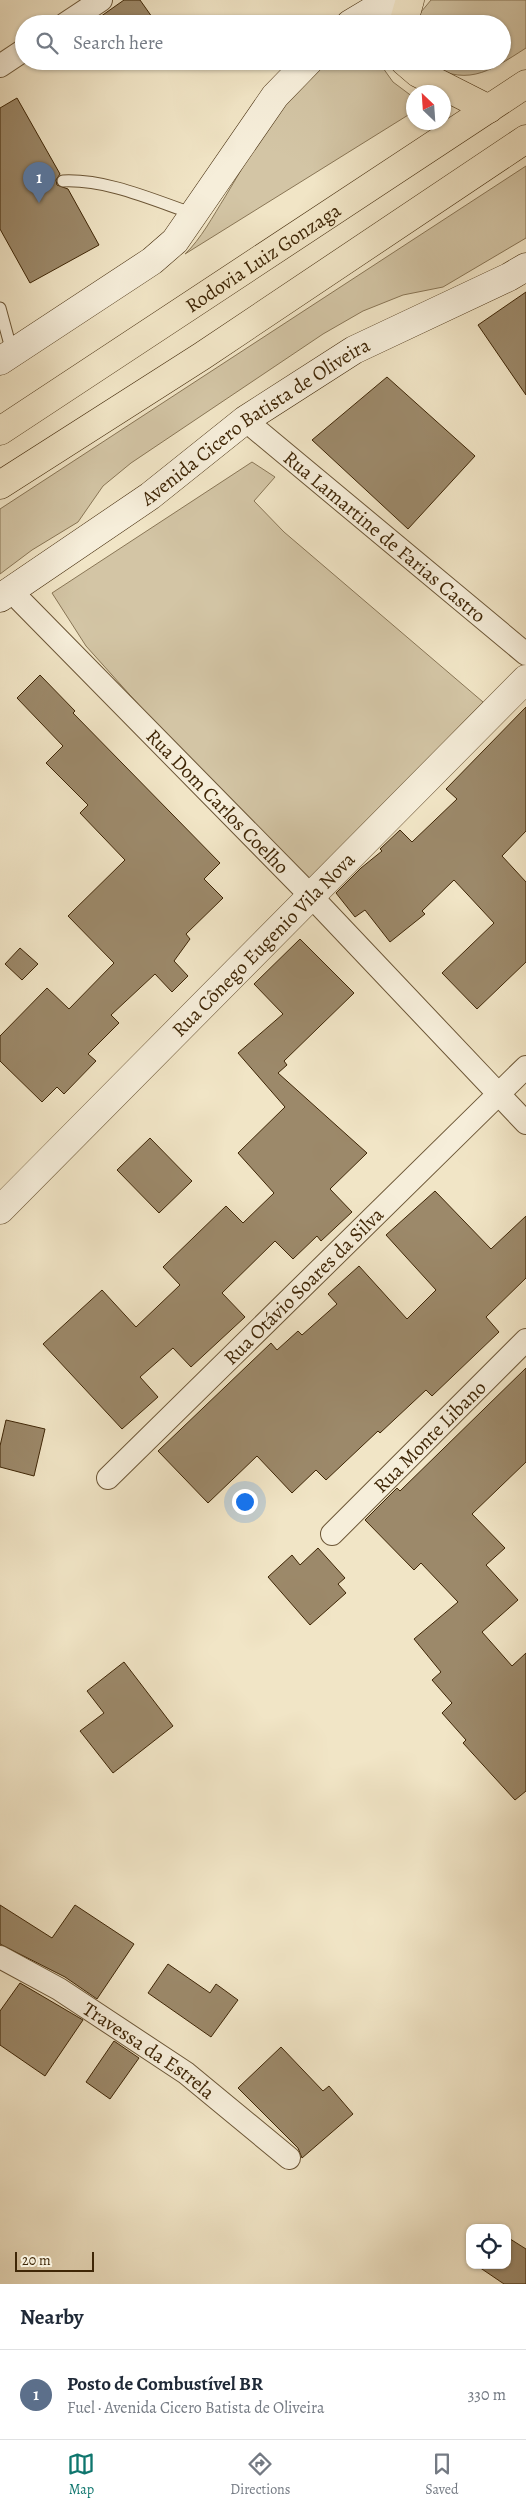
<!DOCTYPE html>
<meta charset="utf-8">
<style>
:root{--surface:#fff;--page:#f6f6f7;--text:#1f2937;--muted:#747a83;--line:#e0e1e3;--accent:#0f766e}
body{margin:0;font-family:Alegreya,serif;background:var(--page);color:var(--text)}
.controls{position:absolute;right:15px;bottom:15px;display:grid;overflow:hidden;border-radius:10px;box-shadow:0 1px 4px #0004}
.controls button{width:45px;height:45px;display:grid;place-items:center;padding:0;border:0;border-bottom:1px solid var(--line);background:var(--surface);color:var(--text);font:25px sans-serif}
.compass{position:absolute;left:406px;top:85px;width:45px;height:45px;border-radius:50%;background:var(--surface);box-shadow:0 1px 4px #0004;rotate:335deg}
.scale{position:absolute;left:15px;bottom:12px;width:79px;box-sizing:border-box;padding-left:5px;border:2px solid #3f2606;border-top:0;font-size:14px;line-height:18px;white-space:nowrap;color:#3f2606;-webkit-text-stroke:4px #f6eeda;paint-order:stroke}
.you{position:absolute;left:244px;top:1501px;width:18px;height:18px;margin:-12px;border:4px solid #fff;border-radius:50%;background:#1a73e8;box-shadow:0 0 0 8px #1a73e833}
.badge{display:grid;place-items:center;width:32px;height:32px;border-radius:50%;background:var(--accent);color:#fff;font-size:16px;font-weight:700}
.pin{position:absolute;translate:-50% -41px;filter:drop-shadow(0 1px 2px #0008)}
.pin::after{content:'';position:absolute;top:26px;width:18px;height:15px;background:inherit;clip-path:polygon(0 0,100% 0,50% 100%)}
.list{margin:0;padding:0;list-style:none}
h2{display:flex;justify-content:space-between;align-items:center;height:65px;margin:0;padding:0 20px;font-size:21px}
h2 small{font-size:16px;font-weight:400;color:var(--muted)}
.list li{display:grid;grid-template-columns:32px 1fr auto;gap:15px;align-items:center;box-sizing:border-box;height:90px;padding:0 20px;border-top:1px solid var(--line)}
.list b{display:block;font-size:19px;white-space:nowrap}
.list p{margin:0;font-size:16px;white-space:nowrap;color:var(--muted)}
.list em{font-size:16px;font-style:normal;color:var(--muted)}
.icon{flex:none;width:28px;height:28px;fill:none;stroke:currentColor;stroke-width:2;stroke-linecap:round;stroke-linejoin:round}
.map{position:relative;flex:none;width:526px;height:2284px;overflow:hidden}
.search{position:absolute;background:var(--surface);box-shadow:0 1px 4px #0004;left:15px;right:15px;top:15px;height:55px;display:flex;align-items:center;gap:12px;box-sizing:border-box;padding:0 18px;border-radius:28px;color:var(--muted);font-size:19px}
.sheet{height:155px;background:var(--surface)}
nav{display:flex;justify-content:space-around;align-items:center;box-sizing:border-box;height:70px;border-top:1px solid var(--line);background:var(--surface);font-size:14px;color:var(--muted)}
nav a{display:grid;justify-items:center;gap:2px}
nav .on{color:var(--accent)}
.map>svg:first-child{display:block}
.green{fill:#d3c5a5;stroke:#897656}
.building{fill:#9c896a;stroke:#3f2606}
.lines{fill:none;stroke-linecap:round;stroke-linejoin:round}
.service-casing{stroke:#6c5636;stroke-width:13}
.minor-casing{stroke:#6c5636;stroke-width:24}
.tertiary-casing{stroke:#6c5636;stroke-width:29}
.secondary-casing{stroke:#3f2606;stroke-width:29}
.trunk-casing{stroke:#3f2606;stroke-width:29}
.service{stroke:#f6eeda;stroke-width:11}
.minor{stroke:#f6eeda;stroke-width:22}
.tertiary{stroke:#f6eeda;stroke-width:28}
.secondary{stroke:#f6eeda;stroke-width:28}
.trunk{stroke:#f1e5c6;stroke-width:28}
.labels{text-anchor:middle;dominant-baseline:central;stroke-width:4;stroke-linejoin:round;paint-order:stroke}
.street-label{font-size:20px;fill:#3f2606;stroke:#f6eeda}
</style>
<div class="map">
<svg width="526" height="2284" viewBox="0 0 526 2284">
<rect width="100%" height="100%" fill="#f1e5c6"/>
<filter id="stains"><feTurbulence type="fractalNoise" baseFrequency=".004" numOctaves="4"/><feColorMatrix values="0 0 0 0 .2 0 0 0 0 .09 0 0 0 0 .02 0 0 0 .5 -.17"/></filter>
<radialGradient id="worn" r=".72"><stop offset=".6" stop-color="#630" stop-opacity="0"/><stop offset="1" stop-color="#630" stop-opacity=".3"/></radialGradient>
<!-- green -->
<g class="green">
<path d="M 431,0 L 526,0 L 526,48 C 487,73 466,88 422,61 L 502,61 L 502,24 L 417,24 L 421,12 Z"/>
<path d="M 328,61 L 378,61 L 393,82 L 413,97 L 413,112 L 185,254 C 201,239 213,216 225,197 C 254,149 282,96 328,61 Z"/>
<polygon points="526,166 526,238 443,287 403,295 363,311 323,334 131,463 103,486 78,522 32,550 0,574 0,509"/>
<polygon points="252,462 275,477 254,501 284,532 483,702 309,881 173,743 86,646 52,593"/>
</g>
<!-- building -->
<g class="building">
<polygon points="124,0 140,0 157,24 90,24"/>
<polygon points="17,98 60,174 56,180 57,185 68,189 99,245 30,283 0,229 0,108"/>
<polygon points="526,292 526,395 478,325"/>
<polygon points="387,377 475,456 408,529 312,440"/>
<polygon points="40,675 75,711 73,713 220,863 204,879 223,898 186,934 190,939 174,961 188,976 172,992 155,974 111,1015 119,1023 88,1054 96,1061 64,1094 57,1087 42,1102 0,1061 0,1036 47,988 69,1009 114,963 68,916 125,860 80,813 88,805 46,763 63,746 17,698"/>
<polygon points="526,707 526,831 502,856 526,882 526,962 477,1009 442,973 494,923 454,880 422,911 425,914 390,942 365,910 355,917 336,893 361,868 382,851 380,849 400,830 412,842 457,799 446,789"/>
<polygon points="300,939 354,993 284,1061 287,1065 278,1073 367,1153 330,1189 352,1212 321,1241 317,1236 293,1259 275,1241 222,1293 245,1317 191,1367 173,1348 140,1377 158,1397 122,1429 43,1344 102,1290 136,1327 180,1285 163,1267 226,1206 243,1223 274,1193 238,1153 285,1107 238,1053 283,1014 254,984"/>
<polygon points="20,948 38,964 22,980 5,964"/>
<polygon points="150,1138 192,1181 159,1213 117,1170"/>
<polygon points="435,1191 491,1249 526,1216 526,1278 486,1317 499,1332 432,1396 426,1390 380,1433 378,1431 326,1480 316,1470 292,1493 257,1456 208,1503 158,1451 271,1343 277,1350 298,1331 302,1335 337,1304 328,1294 359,1266 407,1319 436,1290 386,1235"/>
<polygon points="526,1368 526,1462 472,1514 505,1548 486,1565 518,1600 482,1632 512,1666 526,1653 526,1791 515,1800 463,1743 466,1740 442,1713 452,1703 432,1680 441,1672 414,1639 458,1602 421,1563 414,1570 365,1520 397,1488 400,1491"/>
<polygon points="6,1420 45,1429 34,1476 0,1467 0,1446"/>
<polygon points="318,1548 345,1578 338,1584 346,1593 310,1625 268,1577 292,1555 300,1565"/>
<polygon points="124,1662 173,1726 113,1773 80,1731 104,1713 87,1691"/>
<polygon points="0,1905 52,1938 75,1905 134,1944 97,1999 65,1977 0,1944"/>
<polygon points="168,1964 210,1993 216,1984 238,2000 211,2037 148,1993"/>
<polygon points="20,1983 83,2020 45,2076 0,2045 0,2011"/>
<polygon points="114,2041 139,2058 110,2099 86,2082"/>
<polygon points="281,2047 323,2091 329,2086 353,2114 302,2158 298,2148 238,2088"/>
<polygon points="507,2237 526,2249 526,2284 504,2284 476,2265 507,2265"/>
</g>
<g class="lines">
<!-- service casing -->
<g class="service-casing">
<g id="service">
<path d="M 63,181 C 107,179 153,200 194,214"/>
<polyline points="0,308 12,352"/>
</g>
</g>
<!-- minor casing -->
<g class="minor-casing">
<g id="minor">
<polyline points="65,24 101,0"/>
<polyline points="0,66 24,50"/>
<path id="s1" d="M 245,420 L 526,654"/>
<path id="s2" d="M 11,591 L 311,896 L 526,1123"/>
<path id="s3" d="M 108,1478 L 526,1067"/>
<path id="s4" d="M 332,1534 L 526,1340"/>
<path id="s5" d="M 0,1957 L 59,1989 L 186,2073 L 289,2158"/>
</g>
</g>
<!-- tertiary casing -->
<g class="tertiary-casing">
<g id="tertiary">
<path id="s6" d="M 0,1210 L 526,679"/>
</g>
</g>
<!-- secondary casing -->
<g class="secondary-casing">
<g id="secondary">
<polyline points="350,24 390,0"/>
<polyline points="0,361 152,261 175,241 275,96 309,61"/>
<path id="s7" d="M 0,598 L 150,496 L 245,420 L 354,350 L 509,277 L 526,267"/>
</g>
</g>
<!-- trunk casing -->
<g class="trunk-casing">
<g id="trunk">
<polyline points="403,24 410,0"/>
<polyline points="404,61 418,73 489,109"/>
<path id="s8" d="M 0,431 L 526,84"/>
<polyline points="0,485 202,356 526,139"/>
</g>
</g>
<!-- service -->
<use href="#service" class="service"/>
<!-- minor -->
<use href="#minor" class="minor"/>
<!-- tertiary -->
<use href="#tertiary" class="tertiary"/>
<!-- secondary -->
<use href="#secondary" class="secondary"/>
<!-- trunk -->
<use href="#trunk" class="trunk"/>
</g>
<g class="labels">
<!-- street labels -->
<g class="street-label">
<text stroke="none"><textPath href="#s8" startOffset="315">Rodovia Luiz Gonzaga</textPath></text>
<text stroke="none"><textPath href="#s7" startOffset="311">Avenida Cicero Batista de Oliveira</textPath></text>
<text stroke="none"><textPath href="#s1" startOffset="182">Rua Lamartine de Farias Castro</textPath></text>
<text stroke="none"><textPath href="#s2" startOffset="295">Rua Dom Carlos Coelho</textPath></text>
<text stroke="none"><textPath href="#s6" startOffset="374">Rua Cônego Eugenio Vila Nova</textPath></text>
<text stroke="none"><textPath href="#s3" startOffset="274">Rua Otávio Soares da Silva</textPath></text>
<text stroke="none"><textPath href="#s4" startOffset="138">Rua Monte Libano</textPath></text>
<text stroke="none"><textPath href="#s5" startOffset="176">Travessa da Estrela</textPath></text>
</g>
</g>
<rect width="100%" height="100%" filter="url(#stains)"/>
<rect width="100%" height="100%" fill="url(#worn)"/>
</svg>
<div class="controls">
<button><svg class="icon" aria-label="locate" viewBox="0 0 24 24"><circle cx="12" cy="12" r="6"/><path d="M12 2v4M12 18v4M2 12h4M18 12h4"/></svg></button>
</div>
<svg class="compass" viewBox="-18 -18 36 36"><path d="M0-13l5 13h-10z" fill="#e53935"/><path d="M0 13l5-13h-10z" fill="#747a83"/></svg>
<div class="scale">20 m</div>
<div class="you"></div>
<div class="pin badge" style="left:39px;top:203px;background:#5c6f8a">1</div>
<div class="search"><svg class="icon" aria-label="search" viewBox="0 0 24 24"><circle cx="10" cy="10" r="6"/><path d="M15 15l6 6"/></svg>Search here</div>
</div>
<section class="sheet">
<h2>Nearby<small></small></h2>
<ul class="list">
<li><span class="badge" style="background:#5c6f8a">1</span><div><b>Posto de Combustível BR</b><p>Fuel · Avenida Cicero Batista de Oliveira</p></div><em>330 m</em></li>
</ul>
</section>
<nav>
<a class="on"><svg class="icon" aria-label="map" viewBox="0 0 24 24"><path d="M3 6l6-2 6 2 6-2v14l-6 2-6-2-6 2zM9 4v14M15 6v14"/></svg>Map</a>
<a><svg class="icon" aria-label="directions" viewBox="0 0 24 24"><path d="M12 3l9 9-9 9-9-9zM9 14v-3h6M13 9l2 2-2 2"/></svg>Directions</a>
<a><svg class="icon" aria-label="saved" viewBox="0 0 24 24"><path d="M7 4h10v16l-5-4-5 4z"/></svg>Saved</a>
</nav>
